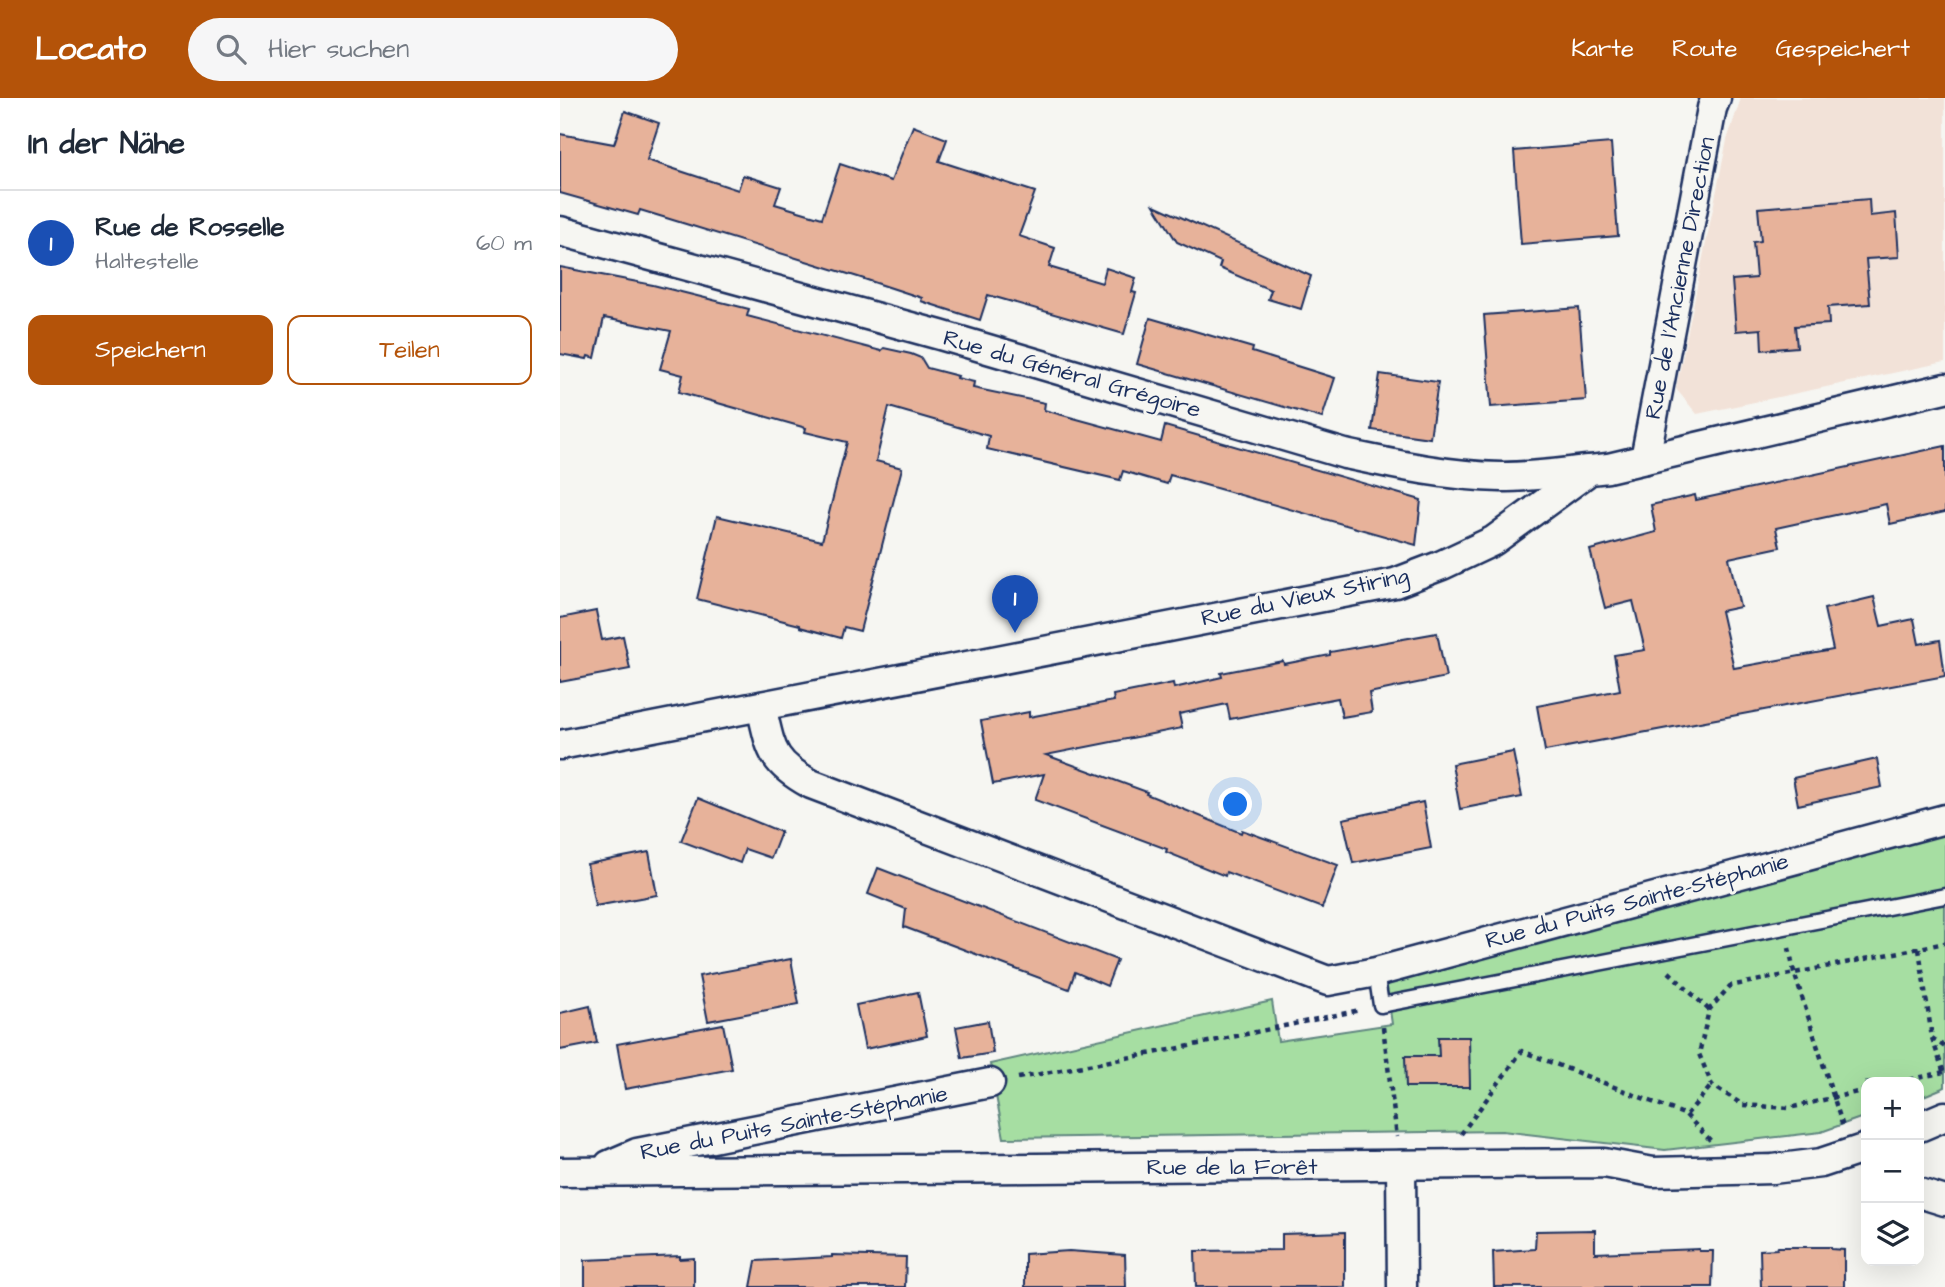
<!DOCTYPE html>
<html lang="de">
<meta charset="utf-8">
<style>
:root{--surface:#fff;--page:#f6f6f7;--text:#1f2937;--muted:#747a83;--line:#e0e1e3;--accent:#b45309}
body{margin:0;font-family:"Architects Daughter",sans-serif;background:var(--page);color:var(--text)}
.controls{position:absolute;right:21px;bottom:21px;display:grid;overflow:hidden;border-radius:14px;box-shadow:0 7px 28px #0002}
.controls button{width:63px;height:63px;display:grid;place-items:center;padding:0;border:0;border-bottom:2px solid var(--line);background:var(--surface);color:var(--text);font:35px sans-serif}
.you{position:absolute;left:676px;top:707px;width:24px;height:24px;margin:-18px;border:5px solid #fff;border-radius:50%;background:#1a73e8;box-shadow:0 0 0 10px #1a73e833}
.badge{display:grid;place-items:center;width:46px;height:46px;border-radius:50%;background:var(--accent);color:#fff;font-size:23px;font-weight:700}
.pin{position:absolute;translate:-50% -58px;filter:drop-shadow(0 2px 4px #0008)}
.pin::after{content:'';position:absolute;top:37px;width:24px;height:21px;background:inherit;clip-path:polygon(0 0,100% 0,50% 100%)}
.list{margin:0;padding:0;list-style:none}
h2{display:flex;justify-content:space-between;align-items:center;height:91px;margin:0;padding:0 28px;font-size:30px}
h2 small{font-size:23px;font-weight:400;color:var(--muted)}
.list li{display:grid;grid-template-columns:46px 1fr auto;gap:21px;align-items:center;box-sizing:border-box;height:105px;padding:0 28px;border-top:2px solid var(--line)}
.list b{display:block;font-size:26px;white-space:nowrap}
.list p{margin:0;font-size:23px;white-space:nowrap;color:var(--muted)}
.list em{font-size:23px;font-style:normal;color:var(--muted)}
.actions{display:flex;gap:14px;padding:21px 28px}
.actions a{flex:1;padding:16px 0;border:2px solid var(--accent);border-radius:14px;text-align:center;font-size:24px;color:var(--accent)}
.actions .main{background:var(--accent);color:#fff}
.icon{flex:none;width:38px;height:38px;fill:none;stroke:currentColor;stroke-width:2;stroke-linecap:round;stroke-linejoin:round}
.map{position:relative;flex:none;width:1385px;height:1189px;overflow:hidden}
header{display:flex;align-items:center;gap:42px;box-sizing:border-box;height:98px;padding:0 35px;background:var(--accent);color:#fff}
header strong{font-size:33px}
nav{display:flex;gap:38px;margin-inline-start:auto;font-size:24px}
.search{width:490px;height:63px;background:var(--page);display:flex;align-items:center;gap:18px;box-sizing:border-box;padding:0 24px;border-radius:38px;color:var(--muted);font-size:26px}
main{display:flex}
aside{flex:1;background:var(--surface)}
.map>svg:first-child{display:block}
.built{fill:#f2e2d8}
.green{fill:#a6dea2;stroke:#608680;stroke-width:2}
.building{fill:#e7b29a;stroke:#1b2f5e;stroke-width:2}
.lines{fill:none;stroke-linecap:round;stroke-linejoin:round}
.service-casing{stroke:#1b2f5e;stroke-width:19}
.minor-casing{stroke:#1b2f5e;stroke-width:33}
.path{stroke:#1b2f5e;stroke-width:4.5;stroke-dasharray:5 5;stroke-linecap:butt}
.service{stroke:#f6f6f2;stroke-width:14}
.minor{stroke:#f6f6f2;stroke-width:28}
.labels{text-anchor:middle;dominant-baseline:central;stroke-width:6;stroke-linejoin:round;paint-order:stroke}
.street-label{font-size:23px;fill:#1b2f5e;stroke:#f6f6f2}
</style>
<header>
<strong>Locato</strong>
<div class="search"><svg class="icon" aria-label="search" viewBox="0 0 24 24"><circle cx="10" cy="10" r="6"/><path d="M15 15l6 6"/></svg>Hier suchen</div>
<nav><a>Karte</a><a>Route</a><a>Gespeichert</a></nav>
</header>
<main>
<aside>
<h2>In der Nähe<small></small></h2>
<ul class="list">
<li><span class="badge" style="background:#1a4fb4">1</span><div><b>Rue de Rosselle</b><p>Haltestelle</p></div><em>60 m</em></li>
</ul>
<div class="actions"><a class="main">Speichern</a><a>Teilen</a></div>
</aside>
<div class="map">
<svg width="1385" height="1189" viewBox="0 0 1385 1189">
<rect width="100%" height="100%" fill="#f6f6f2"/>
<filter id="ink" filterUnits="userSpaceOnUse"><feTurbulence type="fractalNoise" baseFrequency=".0143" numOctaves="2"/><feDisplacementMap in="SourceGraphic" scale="14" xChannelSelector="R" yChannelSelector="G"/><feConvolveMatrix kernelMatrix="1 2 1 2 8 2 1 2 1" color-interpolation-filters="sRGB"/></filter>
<g filter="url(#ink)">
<!-- built -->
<polygon class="built" points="1181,0 1385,0 1385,264 1137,316 1116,291 1167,42"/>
<!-- green -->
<polygon class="green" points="1385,735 1385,989 1359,1000 1359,984 1306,984 1306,1018 1261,1034 1105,1052 942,1033 444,1040 430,966 712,903 718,943 832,926 826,885"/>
<!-- building -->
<g class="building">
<polygon points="65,13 99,25 87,62 178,92 183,77 221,89 215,106 262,120 280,66 331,83 353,28 387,41 379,63 475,94 459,138 495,150 489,169 542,185 546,170 576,180 572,194 576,195 564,236 428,197 420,222 361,203 362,200 298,179 103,119 80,112 78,117 0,95 0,36 54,46"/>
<polygon points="1051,45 1058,138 961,146 954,53"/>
<polygon points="1309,101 1310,118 1336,115 1339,159 1306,161 1310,206 1268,209 1269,226 1235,228 1237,249 1202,252 1201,231 1176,233 1172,182 1196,180 1193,144 1201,143 1198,110"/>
<polygon points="594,107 751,178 741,211 708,201 711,192 659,170 661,164 617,144"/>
<polygon points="0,169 93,187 189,211 187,218 321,253 324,250 351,256 361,260 367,270 398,278 397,280 414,284 413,290 485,305 484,312 601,344 605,328 861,402 856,447 610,377 607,386 563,373 560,382 427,351 429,338 329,309 316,363 342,370 300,533 284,529 281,540 240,529 240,527 137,501 157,418 262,443 287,344 245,334 246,330 119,294 123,277 100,271 111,233 44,220 35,260 28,258 27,261 0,256"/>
<polygon points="1019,210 1026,302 931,309 924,217"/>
<polygon points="590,220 693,250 692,254 775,280 762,320 577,266"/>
<polygon points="820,276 878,284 870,340 812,332"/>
<polygon points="1385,348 1385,414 1330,426 1326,406 1216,430 1220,449 1169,460 1180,509 1161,513 1174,570 1273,552 1264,511 1314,499 1321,528 1354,521 1359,546 1380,542 1385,578 985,653 977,608 1060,592 1054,557 1085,552 1073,503 1045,510 1030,452 1096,434 1091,407 1135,397 1136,402"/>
<polygon points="36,513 42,542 63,538 70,571 0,584 0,520"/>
<polygon points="877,535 886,579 809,595 812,614 782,619 778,600 670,621 667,606 619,616 622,630 486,657 587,694 586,696 681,735 682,732 778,767 762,810 666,774 665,778 606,754 607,751 475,702 484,676 433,686 421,623 469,614 469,619 554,603 553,597 613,585 614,590 662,579 661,575 723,563 724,566 770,557 770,554"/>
<polygon points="953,654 962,699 900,711 892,666"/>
<polygon points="1317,661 1322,689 1238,707 1233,680"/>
<polygon points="138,700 221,734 211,760 185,751 180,765 121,743"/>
<polygon points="863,704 871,750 793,765 783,721"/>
<polygon points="89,754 97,797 35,808 27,766"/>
<polygon points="318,770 557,862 547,888 515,874 509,891 344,829 346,811 308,796"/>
<polygon points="231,861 239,906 148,923 139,878"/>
<polygon points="358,894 367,938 305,951 296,907"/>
<polygon points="30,908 37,945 0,952 0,915"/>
<polygon points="428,923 433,955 402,960 396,929"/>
<polygon points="163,926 172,971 65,991 57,946"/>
<polygon points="878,939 909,939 910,989 846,989 845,958 879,958"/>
<polygon points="1035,1132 1035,1155 1139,1151 1139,1153 1153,1153 1152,1189 934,1189 933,1154 975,1151 976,1133"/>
<polygon points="785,1134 785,1189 636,1189 635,1153 722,1152 722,1136"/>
<polygon points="1218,1149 1271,1149 1271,1151 1284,1152 1284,1189 1201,1189 1200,1152 1217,1151"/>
<polygon points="509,1153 565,1157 566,1189 465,1189 465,1156"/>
<polygon points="272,1157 346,1159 345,1189 191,1189 196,1163 272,1159"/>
<polygon points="120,1158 120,1161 134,1160 134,1189 25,1189 25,1162"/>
</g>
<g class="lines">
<!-- service casing -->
<g class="service-casing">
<polyline id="service" points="816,874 821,907 1385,798"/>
</g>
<!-- minor casing -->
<g class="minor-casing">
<g id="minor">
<path d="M 0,133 L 380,237 L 785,356 C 837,367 888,378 941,379 C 970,379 999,375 1028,372"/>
<polyline points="1085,361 1152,10 1156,0"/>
<path d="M 201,608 C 211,650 210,664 251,686 L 768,883 L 816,874 L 1385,721"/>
<polyline points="0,647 835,485 882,467 933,443 1030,372 1048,370 1385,290"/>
<polyline points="1359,1029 1385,1018"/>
<polyline points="49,1067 77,1055 430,985"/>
<polyline points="841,1067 842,1189"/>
<polyline points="0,1074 1044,1065 1093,1074 1213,1071 1261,1065 1306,1050"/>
<polyline points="1359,1095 1385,1103"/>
</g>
</g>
<!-- path -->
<g class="path">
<polyline points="1229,850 1234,874 1283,1029"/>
<polyline points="1359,851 1372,940 1385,978"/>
<polyline points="1109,874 1149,912"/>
<polyline points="823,929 837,1039"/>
<polyline points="1372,940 1385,949"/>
<polyline points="458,980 615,951 800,912"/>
<polyline points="1340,984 1384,974"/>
<polyline points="1306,992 1229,1010 1183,1007 1152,987 1139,956 1149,912 1170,888 1385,845"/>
<polyline points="1126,1017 1152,1044"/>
<polyline points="901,1036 962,953 1126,1017 1152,987"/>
</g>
<!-- service -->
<use href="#service" class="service"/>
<!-- minor -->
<use href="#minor" class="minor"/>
</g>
</g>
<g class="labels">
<!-- street labels -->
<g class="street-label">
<text transform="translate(1120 180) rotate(-79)">Rue de l'Ancienne Direction</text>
<text transform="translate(512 276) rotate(16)">Rue du Général Grégoire</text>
<text transform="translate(745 499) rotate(-12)">Rue du Vieux Stiring</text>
<text transform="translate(1077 803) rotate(-15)">Rue du Puits Sainte-Stéphanie</text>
<text transform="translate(234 1025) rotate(-11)">Rue du Puits Sainte-Stéphanie</text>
<text x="672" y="1069">Rue de la Forêt</text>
</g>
</g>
</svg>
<div class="controls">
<button>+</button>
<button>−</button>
<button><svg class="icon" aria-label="layers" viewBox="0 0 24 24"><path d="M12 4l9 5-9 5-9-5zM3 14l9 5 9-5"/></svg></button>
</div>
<div class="you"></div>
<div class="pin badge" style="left:455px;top:535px;background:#1a4fb4">1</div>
</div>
</main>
